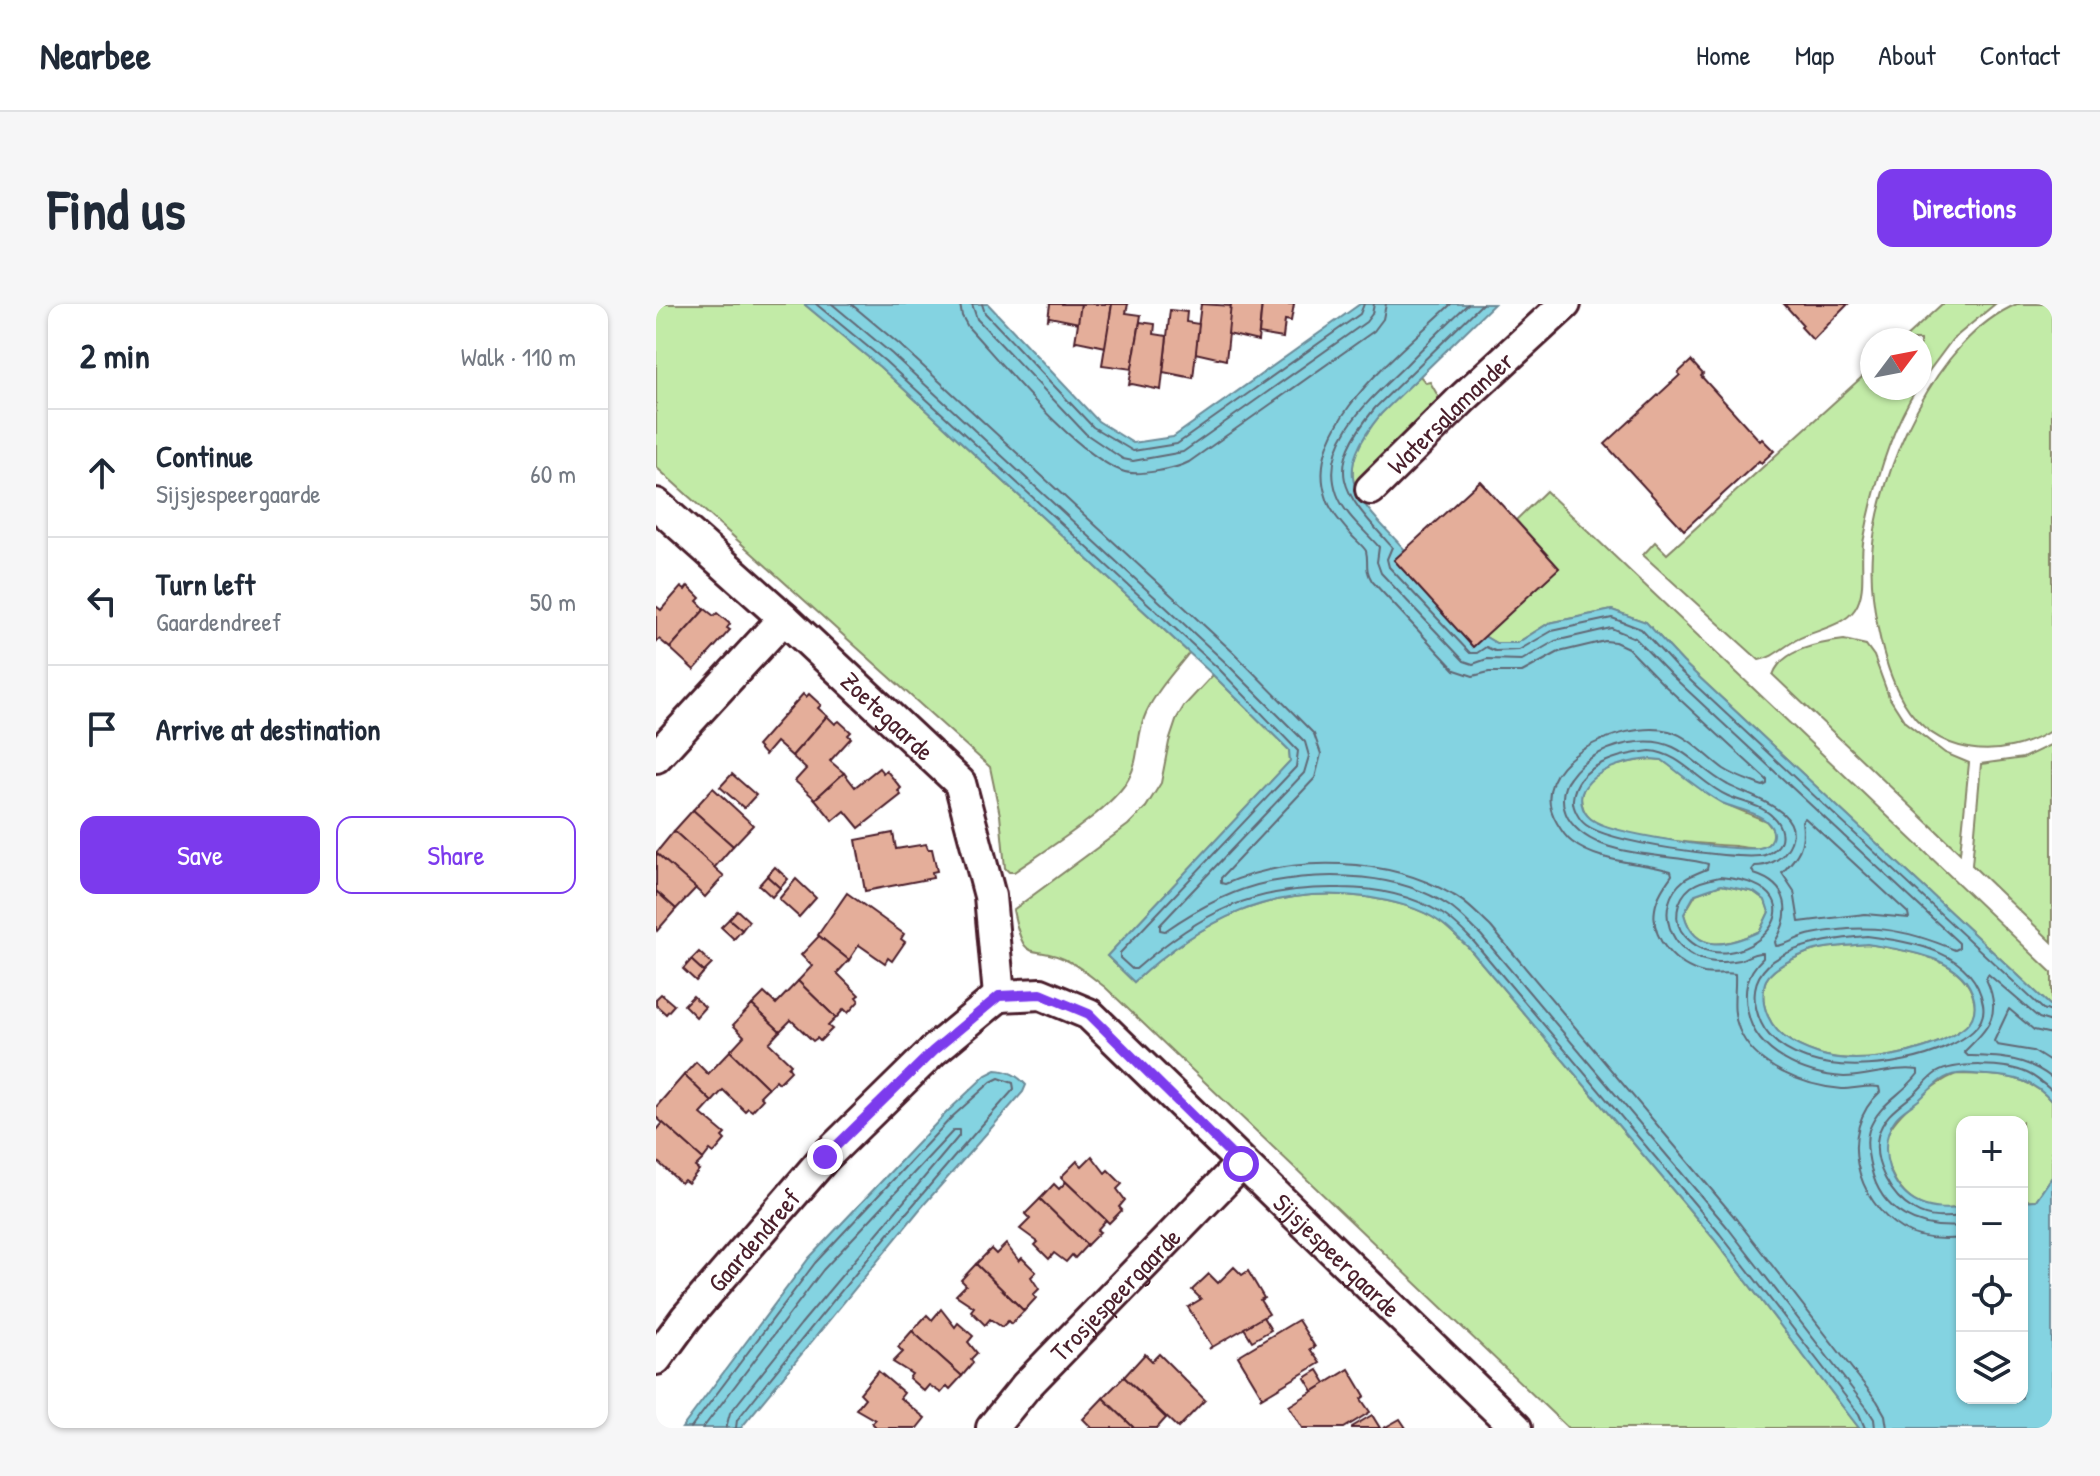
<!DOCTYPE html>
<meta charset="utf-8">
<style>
:root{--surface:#fff;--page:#f6f6f7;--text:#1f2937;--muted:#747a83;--line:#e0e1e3;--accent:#7c3aed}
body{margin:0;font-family:"Patrick Hand",sans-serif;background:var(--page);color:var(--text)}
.controls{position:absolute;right:24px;bottom:24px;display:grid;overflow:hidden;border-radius:16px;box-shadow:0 2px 6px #0004}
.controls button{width:72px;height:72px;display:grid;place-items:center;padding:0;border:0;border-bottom:2px solid var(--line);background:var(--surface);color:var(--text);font:40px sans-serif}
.compass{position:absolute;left:1204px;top:24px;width:72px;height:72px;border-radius:50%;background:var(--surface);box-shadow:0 2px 6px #0004;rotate:58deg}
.stop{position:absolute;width:24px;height:24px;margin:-18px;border:6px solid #7c3aed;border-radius:50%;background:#fff}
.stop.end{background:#7c3aed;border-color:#fff;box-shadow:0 2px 8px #0008}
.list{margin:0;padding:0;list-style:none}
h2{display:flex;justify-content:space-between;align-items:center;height:104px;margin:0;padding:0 32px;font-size:34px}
h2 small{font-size:26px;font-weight:400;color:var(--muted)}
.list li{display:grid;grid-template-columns:52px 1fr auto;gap:24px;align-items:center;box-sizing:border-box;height:128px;padding:0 32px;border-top:2px solid var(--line)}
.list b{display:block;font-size:30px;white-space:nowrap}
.list p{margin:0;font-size:26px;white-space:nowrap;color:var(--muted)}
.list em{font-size:26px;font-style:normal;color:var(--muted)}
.actions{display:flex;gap:16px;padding:24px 32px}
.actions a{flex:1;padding:18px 0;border:2px solid var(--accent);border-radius:16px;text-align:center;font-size:28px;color:var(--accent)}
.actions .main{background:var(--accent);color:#fff}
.icon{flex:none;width:44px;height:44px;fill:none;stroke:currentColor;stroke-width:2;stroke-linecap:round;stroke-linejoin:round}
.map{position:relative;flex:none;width:1396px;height:1124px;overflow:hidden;border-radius:16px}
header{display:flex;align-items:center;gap:48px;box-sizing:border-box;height:112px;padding:0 40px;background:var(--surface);border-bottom:2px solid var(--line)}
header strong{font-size:38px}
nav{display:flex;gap:44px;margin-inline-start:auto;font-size:28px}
.intro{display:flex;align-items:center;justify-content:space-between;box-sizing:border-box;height:192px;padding:0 48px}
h1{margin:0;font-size:56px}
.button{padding:20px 36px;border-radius:16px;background:var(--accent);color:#fff;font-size:28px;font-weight:700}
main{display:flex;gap:48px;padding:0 48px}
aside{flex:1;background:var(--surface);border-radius:16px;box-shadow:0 2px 6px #0004}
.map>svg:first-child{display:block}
.green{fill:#c2eba7;stroke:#868569;stroke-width:2}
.water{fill:#84d3e1;stroke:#6d8b98;stroke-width:2;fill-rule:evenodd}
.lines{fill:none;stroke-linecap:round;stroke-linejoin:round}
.shore{stroke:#616774;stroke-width:2}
.building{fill:#e4ae9a;stroke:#4a1f2b;stroke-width:2}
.street-casing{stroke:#4a1f2b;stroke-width:36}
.street{stroke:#fff;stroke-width:30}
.route{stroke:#7c3aed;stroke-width:10}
.labels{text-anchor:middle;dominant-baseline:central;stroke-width:6;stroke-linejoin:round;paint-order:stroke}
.street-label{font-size:26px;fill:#4a1f2b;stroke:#fff}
</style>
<header>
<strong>Nearbee</strong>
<nav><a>Home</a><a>Map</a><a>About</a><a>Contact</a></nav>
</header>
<div class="intro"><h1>Find us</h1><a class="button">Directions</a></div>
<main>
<aside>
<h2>2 min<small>Walk · 110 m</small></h2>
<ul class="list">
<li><svg class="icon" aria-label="ahead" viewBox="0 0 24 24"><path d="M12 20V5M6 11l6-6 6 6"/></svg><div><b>Continue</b><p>Sijsjespeergaarde</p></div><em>60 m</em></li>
<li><svg class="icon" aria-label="left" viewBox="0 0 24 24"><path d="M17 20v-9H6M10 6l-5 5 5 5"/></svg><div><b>Turn left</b><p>Gaardendreef</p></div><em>50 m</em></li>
<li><svg class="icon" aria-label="arrive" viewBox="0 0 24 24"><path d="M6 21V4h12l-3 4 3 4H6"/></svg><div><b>Arrive at destination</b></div></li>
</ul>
<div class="actions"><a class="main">Save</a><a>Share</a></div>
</aside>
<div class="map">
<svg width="1396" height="1124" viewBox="0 0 1396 1124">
<rect width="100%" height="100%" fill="#fff"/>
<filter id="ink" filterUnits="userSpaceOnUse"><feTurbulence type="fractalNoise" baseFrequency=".0125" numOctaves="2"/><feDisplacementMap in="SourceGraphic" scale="16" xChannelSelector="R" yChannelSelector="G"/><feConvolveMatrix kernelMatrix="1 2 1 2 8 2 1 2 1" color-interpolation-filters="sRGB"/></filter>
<g filter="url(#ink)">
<!-- green -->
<g class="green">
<path d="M 0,0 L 148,0 L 224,63 L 533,349 C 518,368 500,387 490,409 C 480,430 484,454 473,474 C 457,505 388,547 358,568 L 353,568 L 349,564 L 344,511 L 334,463 L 0,163 Z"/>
<polygon points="1286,0 1339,0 1296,36 1264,79 1264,36 1247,36"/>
<path d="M 1361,0 L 1396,0 L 1396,426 C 1345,458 1280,453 1247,397 C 1225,359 1213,293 1216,249 C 1223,166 1280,34 1361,0 Z"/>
<path d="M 1216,64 L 1216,84 L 1261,84 C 1232,130 1217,186 1207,239 C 1204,260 1211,287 1199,305 C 1187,323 1158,326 1140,336 C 1127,343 1117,354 1103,356 L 987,251 L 999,238 L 1011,250 Z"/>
<path d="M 764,72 L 770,79 L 774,78 L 782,92 L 781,99 L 748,136 L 699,185 C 685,138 733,102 764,72 Z"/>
<polygon points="890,187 1396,669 1396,703 1027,358 990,318 956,306 893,319 861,339 840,339 828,332 903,264 860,216"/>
<path d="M 1188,336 L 1210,341 L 1218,352 L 1233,393 L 1249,418 L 1289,449 L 1313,459 L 1304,549 L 1117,371 C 1126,345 1164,339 1188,336 Z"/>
<path d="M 557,371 L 633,446 L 634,457 L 451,652 L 478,678 C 545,616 616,580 710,593 C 735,597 763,603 784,618 C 794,625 803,635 812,643 L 1058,935 L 1203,1124 L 912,1124 L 450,684 C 438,675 427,665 414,658 C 375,636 370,667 357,606 L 472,521 L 490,503 L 505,479 L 513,438 L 521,414 L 528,402 Z"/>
<polygon points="1396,440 1396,638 1316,561 1325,460 1367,454"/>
<path d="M 995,455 L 1006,456 L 1067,499 L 1110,517 L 1117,526 L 1118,533 C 1115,538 1110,543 1104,544 C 1097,546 1087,543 1079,542 C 1046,540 961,534 935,515 C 929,511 925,501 925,494 C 928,465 972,457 995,455 Z"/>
<path d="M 1065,581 L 1098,588 L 1109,596 L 1113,608 L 1104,627 C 1074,641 1039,652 1028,610 L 1040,590 Z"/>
<path d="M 1211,640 C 1247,646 1309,652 1318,696 C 1323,720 1302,729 1283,738 C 1250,752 1198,761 1163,750 C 1136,741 1114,729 1108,700 C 1107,694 1107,682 1110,676 C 1116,664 1138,654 1150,649 C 1169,642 1191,642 1211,640 Z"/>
<path d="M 1300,770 C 1336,771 1371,768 1396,798 L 1396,873 L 1380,896 L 1366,897 L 1366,818 L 1306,818 L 1306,904 C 1291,905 1276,907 1263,900 C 1241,889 1223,854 1231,831 C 1239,810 1279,778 1300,770 Z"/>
</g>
<!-- water -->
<g class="water">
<path d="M 148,0 L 332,0 L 442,117 L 477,139 L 517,133 L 704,0 L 838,0 L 725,110 C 672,175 701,193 749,246 L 738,256 L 817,342 L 828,332 L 840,339 L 861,339 L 893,319 L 956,306 L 990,318 L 1027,358 L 1396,703 L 1396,798 C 1379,777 1357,772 1331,771 C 1322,771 1310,768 1301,770 C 1285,772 1276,784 1266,793 C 1257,802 1244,807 1238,817 C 1220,844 1234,887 1264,900 C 1278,906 1292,905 1306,904 L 1306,1094 L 1366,1094 L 1366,897 L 1380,896 L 1396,873 L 1396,1124 L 1203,1124 L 1058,935 L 812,643 C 803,635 794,625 784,618 C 763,603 735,597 710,593 C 616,580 545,616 478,678 L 451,652 L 634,457 L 633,446 L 557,371 L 224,63 ZM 995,455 L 1006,456 C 1025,470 1045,488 1066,499 C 1080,505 1099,507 1111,518 C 1122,528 1117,542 1103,544 C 1078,548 954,530 935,515 C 925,507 922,493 929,483 C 943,463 973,457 995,455 ZM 1065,581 L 1098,588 L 1109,596 L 1113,608 L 1104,627 C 1074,641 1039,652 1028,610 L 1039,590 ZM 1211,640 C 1246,646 1309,652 1318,695 C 1323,720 1302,729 1283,738 C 1250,752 1198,761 1163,750 C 1136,741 1114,729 1108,700 C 1107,694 1107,682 1110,676 C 1116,664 1138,654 1150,649 C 1169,642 1191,642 1211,640 Z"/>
<path d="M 340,766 C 353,767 361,771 370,781 L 367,788 L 264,905 L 85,1124 L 26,1124 L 153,954 L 291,808 L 330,771 Z"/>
</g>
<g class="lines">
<!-- shore -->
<g class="shore">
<path d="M 160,0 L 229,57 L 563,365 L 642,447 L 640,463 L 464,649 L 464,654 L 476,665 L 480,665 C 545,608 597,582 685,584 C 720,584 755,591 785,609 C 797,616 808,628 818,638 L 1064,930 L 1203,1110 L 1209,1124"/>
<path d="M 176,0 L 236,50 L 569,358 L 649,438 L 653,452 L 648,469 L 504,621 L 504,626 L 509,627 C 539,606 578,585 614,578 C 671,567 744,569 793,602 C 805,610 815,622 825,631 L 1072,924 L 1211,1104 L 1218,1115 L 1219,1124"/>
<path d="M 195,0 L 244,41 L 578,349 L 658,430 L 665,450 L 659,474 L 565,574 L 565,579 L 569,580 C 638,550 732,553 797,591 C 811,598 823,612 835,623 L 1081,916 L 1221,1097 L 1229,1111 L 1231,1124"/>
<path d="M 304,0 L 306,12 L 312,23 C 347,61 419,150 466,167 C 480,173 520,165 533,158 L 718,27 L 727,15 L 730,0"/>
<polyline points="316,0 321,15 430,130 467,155 477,157 527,148 710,18 716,10 718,0"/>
<polyline points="326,0 329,9 437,123 477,147 521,140 704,10 708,0"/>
<path d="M 795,0 C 749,45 646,120 670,192 C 674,208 687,221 697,233 C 701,237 708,243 710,247 C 713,259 708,264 716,277 L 799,366 L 817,372 L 833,368 L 866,368 L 903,348 L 949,337 L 959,338 L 972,344 L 1006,379 L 1111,476 L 1111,480 L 1107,482 C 1094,477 1080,473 1068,465 C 1051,453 1033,432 1013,427 C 967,415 865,459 901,519 C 905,526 909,533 916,538 C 943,559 984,558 1015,567 L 1016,571 C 1009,581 1001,592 999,605 C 994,635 1020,662 1048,669 C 1058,671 1069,668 1079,670 C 1080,689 1075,706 1083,725 C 1098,763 1149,782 1186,785 C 1198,785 1211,781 1223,783 L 1224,788 C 1181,827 1200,897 1246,925 C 1264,936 1286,936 1306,934"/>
<path d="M 812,0 C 791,20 770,40 750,61 C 717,93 662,137 681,190 C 688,210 709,227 723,243 L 721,258 L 725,269 L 808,357 L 817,360 L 831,355 L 866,356 L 899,337 L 955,324 L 979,334 L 1015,371 L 1303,639 L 1303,644 L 1299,646 C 1248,624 1210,619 1156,630 C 1143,632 1132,641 1120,642 L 1119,638 C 1136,609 1134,581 1098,570 L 1096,566 L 1099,562 C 1111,562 1123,557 1130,547 C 1158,508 1093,493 1072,481 C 1038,463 1025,433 982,438 C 957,440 928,453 914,474 C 905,485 905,501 912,514 C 938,556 1010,548 1052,560 L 1051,565 C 1044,568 1035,571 1028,576 C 996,602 1014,650 1052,657 C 1061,659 1075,658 1084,656 C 1092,653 1098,648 1107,649 L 1107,654 C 1090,670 1087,687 1092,709 C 1100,750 1150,771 1188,773 C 1212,773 1239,762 1262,766 L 1262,770 C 1245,792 1224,798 1213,826 C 1209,838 1212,852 1215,864 C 1225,909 1263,926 1306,922"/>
<path d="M 826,0 L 719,104 C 666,169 687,188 736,243 L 731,255 L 733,263 L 814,349 L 821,349 L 830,343 L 839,347 L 863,346 L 896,327 L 956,314 L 985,325 L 1021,364 L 1387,705 L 1396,708"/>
<path d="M 994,447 C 1025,449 1044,480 1072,492 C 1085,498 1105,501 1116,512 C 1125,520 1130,535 1120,544 C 1116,548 1109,552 1104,552 C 1073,555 954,539 930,521 C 923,516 916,503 917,495 C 920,460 966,450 994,447 Z"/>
<path d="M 1149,514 L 1252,609 L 1253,614 L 1209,610 L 1143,618 L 1138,587 L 1126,569 C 1142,552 1150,542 1146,517 Z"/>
<path d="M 1064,573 C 1186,584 1079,688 1029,632 C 1016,618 1020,595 1035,583 C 1043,577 1054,575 1064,573 Z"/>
<path d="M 1211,632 C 1256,638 1318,647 1327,700 C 1331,723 1308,735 1291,743 C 1244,765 1151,775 1113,731 C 1105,722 1101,711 1099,698 C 1092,644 1174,635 1211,632 Z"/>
<path d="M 1396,718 L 1383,714 L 1332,670 L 1330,675 C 1347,711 1332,724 1308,748 L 1312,752 C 1344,753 1369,753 1396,774"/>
<polyline points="1396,730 1378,726 1353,705 1338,737 1341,741 1377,747 1396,759"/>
<path d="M 1306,912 C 1290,914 1272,915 1258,906 C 1235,893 1216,859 1222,832 C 1227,812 1242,803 1257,791 C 1265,784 1271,775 1280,769 C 1299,758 1350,759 1371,769 C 1380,773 1388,780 1396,787"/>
<path d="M 35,1124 L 159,959 L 296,813 L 335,778 L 343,774 L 357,779 L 358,785 C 262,892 171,1003 81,1116 L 80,1124"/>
<polyline points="47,1124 167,966 298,826 303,826 303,832 145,1020 74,1109 70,1124"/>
</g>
</g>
<!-- building -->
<g class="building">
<polygon points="394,0 425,0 423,19 394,13 392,15"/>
<polygon points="425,0 456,0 450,43 421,37 419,38"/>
<polygon points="456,0 472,0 470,9 485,11 476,65 446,61"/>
<polygon points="545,0 576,2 570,56 539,49"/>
<polygon points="575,0 606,0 602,37 572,30"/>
<polygon points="606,0 638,0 635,17 629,16 627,34 603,30"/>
<polygon points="1128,0 1192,0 1157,36 1145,23 1147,21"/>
<polygon points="514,6 531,8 530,18 543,20 537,74 507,68"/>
<polygon points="484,18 499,20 498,30 511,32 505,86 476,80 473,81"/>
<polygon points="1035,57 1047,70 1045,72 1104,137 1106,135 1118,147 1105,159 1103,157 1028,226 949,140 1024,71 1022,69"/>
<polygon points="824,177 903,264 817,343 738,256"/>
<polygon points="32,282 44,294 41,297 49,305 14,344 3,335 0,338 0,302 5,306 25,283 29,286"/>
<polygon points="49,305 58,312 61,309 74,320 71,324 74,326 38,366 14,344"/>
<polygon points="147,390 150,393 153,390 165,401 162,404 171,412 136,452 120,438 109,451 101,442"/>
<polygon points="171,412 179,420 183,417 195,428 192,431 195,434 174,457 188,469 159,495 139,477 150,465 136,452"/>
<polygon points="223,464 227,469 230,466 245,484 242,487 245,491 203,524 189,507 177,517 159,495 188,469 199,483"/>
<polygon points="76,470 100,491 88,504 64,483"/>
<polygon points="57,484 97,521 77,542 37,506"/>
<polygon points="37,506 77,542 58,564 18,527"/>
<polygon points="18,527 68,572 49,593 0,549"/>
<polygon points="237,529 240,545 270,540 272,545 276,545 281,567 276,568 277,574 209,587 200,536"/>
<polygon points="0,549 40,584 20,605 0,587"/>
<polygon points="119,563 132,575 124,584 111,572"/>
<polygon points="111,572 124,584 116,593 103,581"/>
<polygon points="140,575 160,594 143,613 123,595"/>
<polygon points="0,587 20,605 1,627 0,625"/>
<polygon points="191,589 248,630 245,635 249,638 236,657 232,654 229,659 203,641 193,656 162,631"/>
<polygon points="81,606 93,617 86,626 73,615"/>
<polygon points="73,615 86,626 78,635 65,623"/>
<polygon points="163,632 193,656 181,669 203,691 200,693 203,697 192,709 188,705 180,714 142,677 156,662 145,651"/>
<polygon points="43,648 56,660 48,668 35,656"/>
<polygon points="35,656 48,668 40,677 27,665"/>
<polygon points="142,677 180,714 172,722 176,725 164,737 161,734 157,737 135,716 124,727 96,701 108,689 120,700"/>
<polygon points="5,690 18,701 10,710 0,701 0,695"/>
<polygon points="37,692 49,703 40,713 28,701"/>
<polygon points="96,701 124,727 113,739 135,760 132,763 135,767 123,779 120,776 112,784 74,747 88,732 77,721"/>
<polygon points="74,747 112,784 104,792 107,795 96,807 92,804 89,807 67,786 56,798 28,771 40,758 52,770"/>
<polygon points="28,771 56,798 45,810 69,830 66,833 69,836 58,849 54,846 47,855 0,813 0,803"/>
<polygon points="7,819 47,855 39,863 43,866 32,879 28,876 25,879 2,858 0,861 0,827"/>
<polygon points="436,852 449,869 452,866 466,880 461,885 469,896 463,903 466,906 453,919 405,873 421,857 426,862"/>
<polygon points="410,878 450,916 441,926 444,928 431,941 384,895 398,880 403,885"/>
<polygon points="384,895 431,941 419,954 416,951 410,958 398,949 393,955 379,941 382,938 364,925 374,915 369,910"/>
<polygon points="350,940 363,957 366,954 380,968 375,973 383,985 377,991 380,994 368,1007 320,960 335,945 340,950"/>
<polygon points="320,960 368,1007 355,1020 352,1017 346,1023 334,1015 329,1021 315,1007 318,1003 300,991 310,981 305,976"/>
<polygon points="578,963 586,971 592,967 608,994 604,996 613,1010 553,1045 556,1042 532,1003 545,995 536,986 553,970 562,979"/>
<polygon points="285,1005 299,1023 302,1019 317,1032 312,1038 321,1049 315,1055 317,1059 306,1072 256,1027 271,1011 276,1016"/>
<polygon points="607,1013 615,1026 596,1037 588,1024"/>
<polygon points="642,1016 659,1043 654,1045 664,1059 604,1095 606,1092 582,1052"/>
<polygon points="256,1027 306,1072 294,1085 291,1082 285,1089 273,1081 268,1087 253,1074 256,1070 237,1058 247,1048 242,1043"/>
<polygon points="489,1050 496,1057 503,1050 549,1096 522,1124 468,1073"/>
<polygon points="693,1065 709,1092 705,1095 714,1108 688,1124 646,1124 633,1102"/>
<polygon points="662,1066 670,1079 657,1087 649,1074"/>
<polygon points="222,1067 248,1089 244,1094 269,1114 261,1124 221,1124 216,1119 219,1116 200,1105 209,1094 204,1089"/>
<polygon points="468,1073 510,1114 501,1124 478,1124 447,1094"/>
<polygon points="447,1094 478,1124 436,1124 427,1115"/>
<polygon points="716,1111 724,1124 696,1124 696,1123"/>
<polygon points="744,1115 750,1124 728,1124"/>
</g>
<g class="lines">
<!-- street casing -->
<g class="street-casing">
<g id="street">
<path id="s1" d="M 715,185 L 807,94 L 909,0"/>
<path id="s2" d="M 0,200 L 128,314 L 304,479 L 334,592 L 343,692"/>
<polyline points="0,453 128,314"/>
<path id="s3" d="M 343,692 L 385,690 L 433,710 L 860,1124"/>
<path id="s4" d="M 0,1055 L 30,1014 L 169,853 L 277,747 L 343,692"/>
<path id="s5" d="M 336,1124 L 370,1082 L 585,860"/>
</g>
</g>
<!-- street -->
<use href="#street" class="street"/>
</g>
</g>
<g class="lines" filter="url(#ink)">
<!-- route -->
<polyline class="route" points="169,853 277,747 343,692 385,690 433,710 585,860"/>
</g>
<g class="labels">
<!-- street labels -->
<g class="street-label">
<text stroke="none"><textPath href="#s1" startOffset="110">Watersalamander</textPath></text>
<text stroke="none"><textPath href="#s2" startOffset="314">Zoetegaarde</textPath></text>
<text stroke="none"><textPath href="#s4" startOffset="154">Gaardendreef</textPath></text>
<text stroke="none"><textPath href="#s3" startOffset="440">Sijsjespeergaarde</textPath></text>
<text stroke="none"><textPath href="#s5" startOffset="182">Trosjespeergaarde</textPath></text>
</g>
</g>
</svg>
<div class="controls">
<button>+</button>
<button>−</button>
<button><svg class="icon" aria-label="locate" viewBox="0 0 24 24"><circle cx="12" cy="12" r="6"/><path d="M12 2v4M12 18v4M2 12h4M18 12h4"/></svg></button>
<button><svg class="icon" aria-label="layers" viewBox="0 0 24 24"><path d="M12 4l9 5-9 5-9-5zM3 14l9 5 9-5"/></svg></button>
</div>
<svg class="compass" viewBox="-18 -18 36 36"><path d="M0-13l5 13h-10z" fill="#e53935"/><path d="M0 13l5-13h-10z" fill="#747a83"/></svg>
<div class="stop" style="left:585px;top:860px"></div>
<div class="stop end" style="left:169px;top:853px"></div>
</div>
</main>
